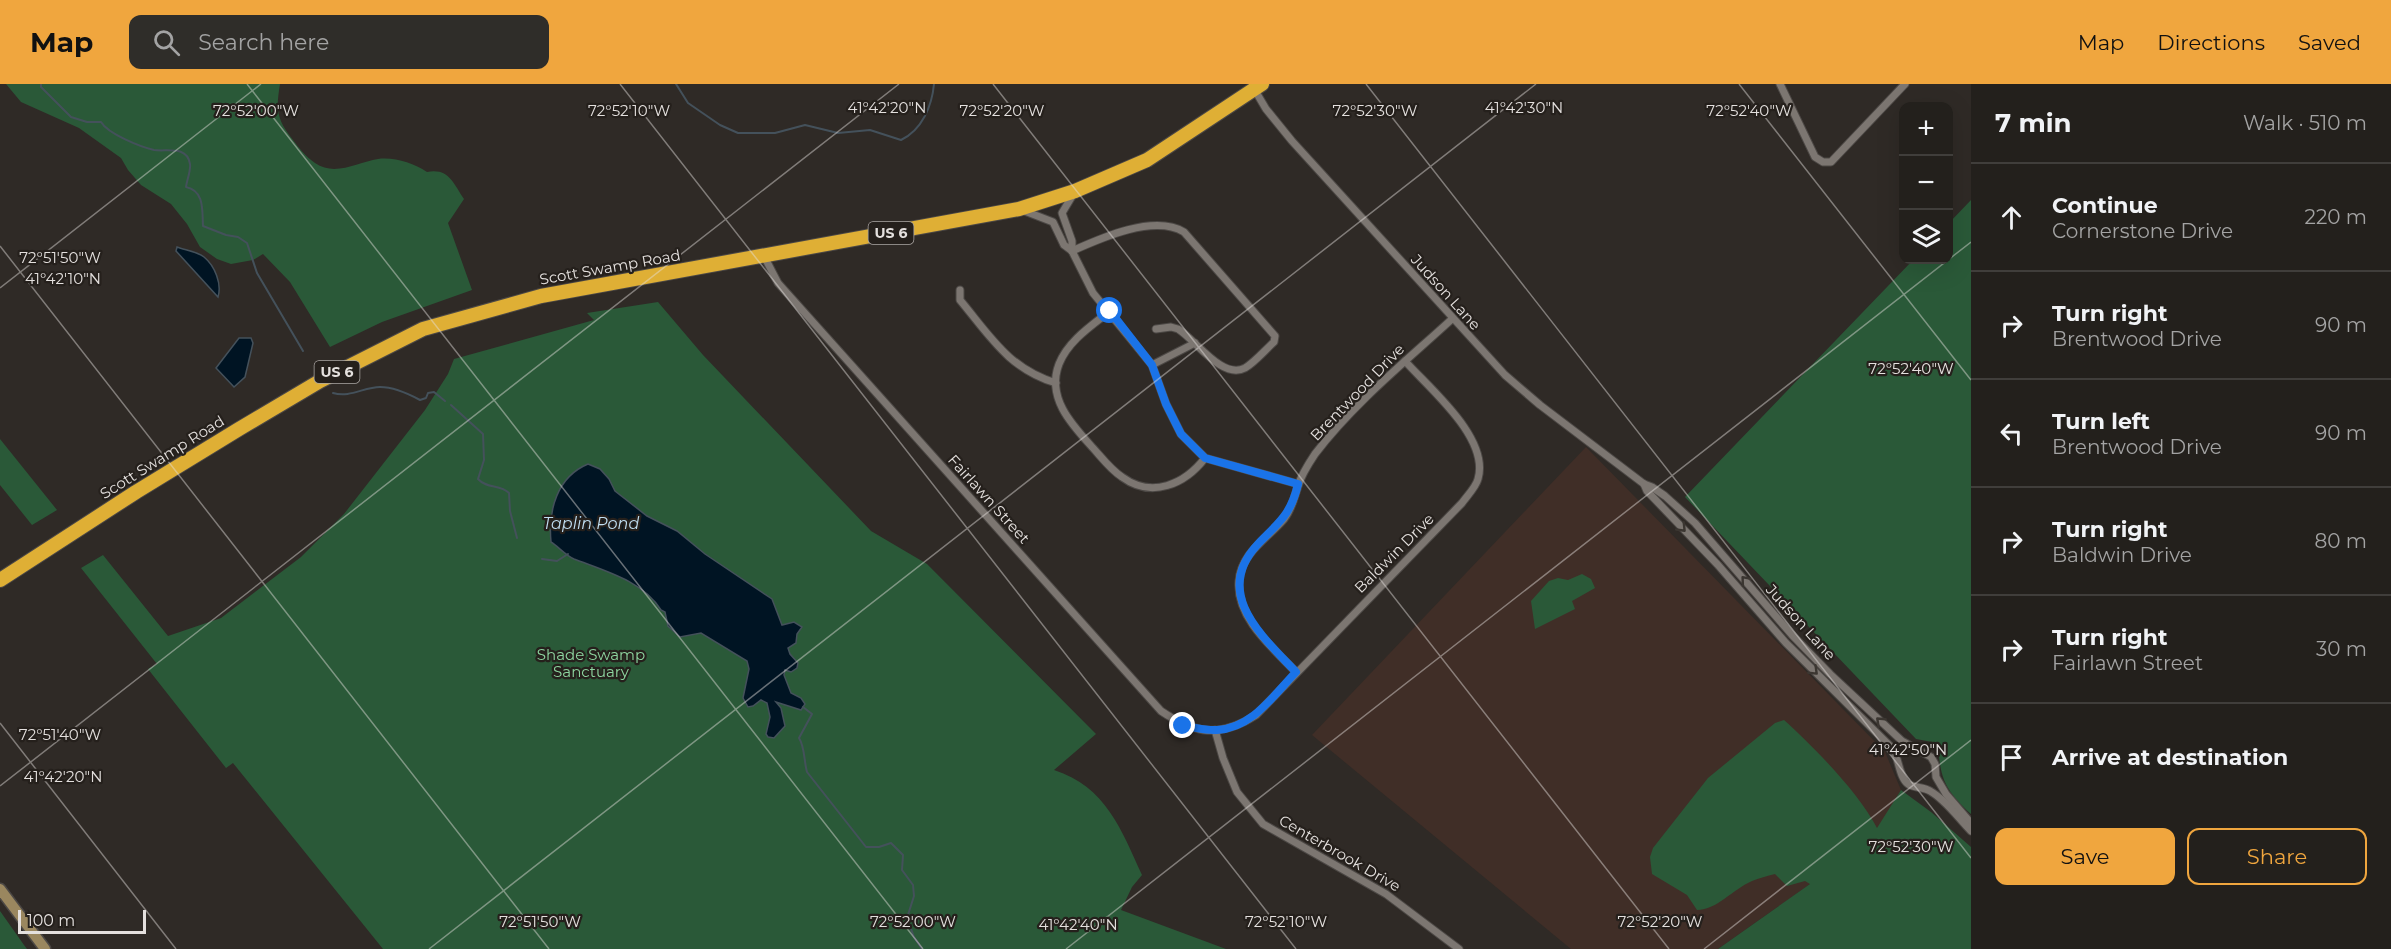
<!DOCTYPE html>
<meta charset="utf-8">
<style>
:root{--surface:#23201c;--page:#2f2d29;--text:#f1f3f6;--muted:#a3a3a3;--line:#403e3b;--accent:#f0a63e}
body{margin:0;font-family:Montserrat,sans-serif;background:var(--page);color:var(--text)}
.controls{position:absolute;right:18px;top:18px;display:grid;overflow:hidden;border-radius:12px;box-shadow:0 6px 24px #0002}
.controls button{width:54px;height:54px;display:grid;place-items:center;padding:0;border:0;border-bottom:2px solid var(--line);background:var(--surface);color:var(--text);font:30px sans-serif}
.scale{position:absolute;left:18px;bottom:15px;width:128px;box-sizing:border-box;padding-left:6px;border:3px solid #e4e0de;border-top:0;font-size:16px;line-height:21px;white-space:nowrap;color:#e4e0de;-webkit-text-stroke:4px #25201c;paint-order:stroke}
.stop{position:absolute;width:18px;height:18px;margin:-14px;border:4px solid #1a73e8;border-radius:50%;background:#fff}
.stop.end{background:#1a73e8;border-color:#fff;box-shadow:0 2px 6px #0008}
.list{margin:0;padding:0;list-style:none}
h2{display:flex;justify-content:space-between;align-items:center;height:78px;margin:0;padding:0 24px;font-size:26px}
h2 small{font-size:20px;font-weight:400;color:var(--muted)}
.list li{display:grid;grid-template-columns:39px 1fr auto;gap:18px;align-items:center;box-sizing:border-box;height:108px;padding:0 24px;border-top:2px solid var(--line)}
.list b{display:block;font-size:22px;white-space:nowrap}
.list p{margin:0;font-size:20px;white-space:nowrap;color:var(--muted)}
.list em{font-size:20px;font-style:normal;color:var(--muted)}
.actions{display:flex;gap:12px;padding:18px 24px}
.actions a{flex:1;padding:14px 0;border:2px solid var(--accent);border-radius:12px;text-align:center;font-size:21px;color:var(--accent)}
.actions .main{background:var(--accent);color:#111}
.icon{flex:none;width:33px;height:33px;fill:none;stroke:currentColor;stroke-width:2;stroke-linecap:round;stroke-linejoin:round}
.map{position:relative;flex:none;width:1971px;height:865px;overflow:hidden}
header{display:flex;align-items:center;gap:36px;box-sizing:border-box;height:84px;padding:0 30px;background:var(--accent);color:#111}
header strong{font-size:28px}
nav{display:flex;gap:33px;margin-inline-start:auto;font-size:21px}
.search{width:420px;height:54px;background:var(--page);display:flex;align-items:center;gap:15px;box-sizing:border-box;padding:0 21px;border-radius:12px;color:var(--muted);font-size:22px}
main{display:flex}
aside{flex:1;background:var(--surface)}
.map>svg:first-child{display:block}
.education{fill:#402e27}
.green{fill:#2a5938}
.water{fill:#001423;stroke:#44515b;stroke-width:1.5}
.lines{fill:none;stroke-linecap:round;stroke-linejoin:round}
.stream{stroke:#44515b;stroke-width:2}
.street-casing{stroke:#4c4845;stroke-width:9}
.secondary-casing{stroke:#4c4845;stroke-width:13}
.highway-casing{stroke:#4c4845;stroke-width:16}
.street{stroke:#7c7671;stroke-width:7}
.secondary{stroke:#9a875f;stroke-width:10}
.highway{stroke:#dfaf35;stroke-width:14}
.oneway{stroke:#3b3631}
.route{stroke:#1a73e8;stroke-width:8}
.ticks{fill:none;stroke:#e4e0de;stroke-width:1.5;stroke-opacity:0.45}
.labels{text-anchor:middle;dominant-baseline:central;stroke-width:4.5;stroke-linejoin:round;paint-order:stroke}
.shield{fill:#25201c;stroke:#aba6a4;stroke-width:1.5}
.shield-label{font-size:14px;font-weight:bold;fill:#e4e0de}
.street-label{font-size:15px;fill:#e4e0de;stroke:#25201c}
.park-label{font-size:15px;fill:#8ed6a0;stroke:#25201c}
.water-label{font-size:16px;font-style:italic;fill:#c1dff3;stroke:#25201c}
.ticks-label{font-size:15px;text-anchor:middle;fill:#e4e0de;stroke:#25201c;stroke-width:4.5;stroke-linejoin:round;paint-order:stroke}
</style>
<header>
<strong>Map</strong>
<div class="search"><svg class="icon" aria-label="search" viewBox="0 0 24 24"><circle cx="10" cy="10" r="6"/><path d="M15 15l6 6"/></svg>Search here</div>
<nav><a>Map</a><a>Directions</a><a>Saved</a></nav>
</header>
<main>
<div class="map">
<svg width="1971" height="865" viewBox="0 0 1971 865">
<rect width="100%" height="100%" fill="#2f2a26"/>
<!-- education -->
<polygon class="education" points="1586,363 1885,668 1901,706 1880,742 1843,777 1718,865 1571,865 1312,651"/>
<!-- green -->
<g class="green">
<path d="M 6,0 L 280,0 C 276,25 276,35 293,56 C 299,64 306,73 315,79 C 335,93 358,78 378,75 C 395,73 413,79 427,88 C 449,84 453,99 464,115 L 448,139 L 472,206 L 382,238 L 330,263 L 290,198 L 263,170 L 253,176 L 231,180 L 217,175 L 200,163 L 187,140 L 171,120 L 141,101 L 128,86 L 121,74 L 79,44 L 21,18 Z"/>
<path d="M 1971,116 L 1971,730 C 1944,705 1940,694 1938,659 L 1916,655 L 1685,413 L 1913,176 L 1948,176 L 1949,139 Z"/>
<path d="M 658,218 L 703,271 L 871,447 L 927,480 L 1096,650 L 1054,686 C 1106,703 1121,745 1142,791 L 1132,803 L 1121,826 L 1226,865 L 383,865 L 233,679 L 226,684 L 148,585 L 157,580 L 81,484 L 103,471 L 168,552 L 221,534 L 301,473 L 344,430 L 425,326 L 448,290 L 454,275 L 594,236 L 587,229 Z"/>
<polygon points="0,355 57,426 32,441 0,401"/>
<polygon points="1582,490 1591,495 1595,504 1572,517 1575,525 1535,545 1531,517 1549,497 1558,494 1568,496"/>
<path d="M 1784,636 C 1814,663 1859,709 1877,744 L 1901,706 L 1931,728 L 1971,763 L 1971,865 L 1718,865 L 1810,800 L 1805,797 L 1787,802 L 1775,790 C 1767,792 1759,794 1752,797 C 1733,805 1717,826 1697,826 L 1687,811 L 1652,790 L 1650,773 L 1653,764 L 1708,694 L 1775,639 Z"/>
<polygon points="0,827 24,861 27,865 0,865"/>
</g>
<!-- water -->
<g class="water">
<path d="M 177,163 C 185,166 198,168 204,173 C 215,182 222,200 218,213 L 176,167 Z"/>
<polygon points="239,254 251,254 253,259 245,293 234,303 216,284"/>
<path d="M 588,380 L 600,385 L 609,395 L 615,407 L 647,432 L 677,447 L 705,470 L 772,515 L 782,541 L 794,538 L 802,543 L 797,550 L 796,559 L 788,564 L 790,570 L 798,579 L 797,584 L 791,588 L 785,586 L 784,591 L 791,609 L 801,614 L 805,620 L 801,626 L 776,618 L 781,624 L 785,642 L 774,654 L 768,653 L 766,650 L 770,633 L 767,619 L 761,616 L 753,622 L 748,623 L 743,614 L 749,585 L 747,577 L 701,549 L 680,553 L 668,542 L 665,528 L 661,526 C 643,497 605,487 574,475 C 565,471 559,463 551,458 C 548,426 557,393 588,380 Z"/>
</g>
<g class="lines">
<!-- stream -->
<g class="stream">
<path d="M 41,0 L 41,3 L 71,33 L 87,38 L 101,38 C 108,50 141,63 154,66 C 166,68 187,61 190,80 C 191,86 187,96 186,103 C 205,107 202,127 203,142 L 226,151 L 238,153 L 247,159 L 257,189 L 303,267"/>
<path d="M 676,0 L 688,19 L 720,41 L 738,49 L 775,49 L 805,41 L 838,49 L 870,46 L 901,56 C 922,46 932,22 934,0"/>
<path d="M 333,309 C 350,314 364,303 380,303 C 393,303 409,310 420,316 L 426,314 L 428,309 L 434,308 L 445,317"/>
<path d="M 451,321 L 483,350 L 484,376 L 478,395 C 487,405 500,400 509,409 L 510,427 L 517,454"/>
<polyline points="542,475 557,477 568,470"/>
<path d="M 803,623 L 812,630 L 799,654 C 805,663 804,678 807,688 L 866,763 L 879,763 L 891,759 L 903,771 L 902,786 L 913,801 L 914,812 L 907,834 L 914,853 L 922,865"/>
</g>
<!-- street casing -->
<g class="street-casing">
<g id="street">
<polyline points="1780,0 1815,73 1823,78 1831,78 1905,0"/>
<polyline points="1253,3 1266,25 1292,57 1505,291 1540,321 1644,400 1652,403 1665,412 1695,439 1792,551 1830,590 1902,657 1931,673 1935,680 1936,693 1946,710 1971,739"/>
<polyline points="1022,126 1053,138 1064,161 1072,167 1093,209 1152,281 1166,320 1181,350 1205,374 1298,400"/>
<path d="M 1072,167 C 1101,154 1154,130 1184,148 L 1275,252 L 1274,258 C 1265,266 1255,278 1245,284 C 1222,296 1196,256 1178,245 L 1171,243 L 1156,245"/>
<polyline points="1072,167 1072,157 1062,129 1074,109"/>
<path d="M 764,172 L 778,199 L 1161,627 C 1195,650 1220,654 1256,631 L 1462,419 C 1467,412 1476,403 1478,395 C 1490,354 1430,305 1405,277"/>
<path d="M 960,206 L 960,216 C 990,252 1009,285 1056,299"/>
<path d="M 1110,227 C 1091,242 1068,257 1059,280 C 1046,314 1072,341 1093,364 C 1102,374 1111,386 1122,393 C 1152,415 1185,400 1205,374"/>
<polyline points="1152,281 1195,259"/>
<path d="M 1644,400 L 1647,407 L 1718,481 L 1786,559 L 1893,665 C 1899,675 1899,693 1908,700 C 1914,704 1924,703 1930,707 C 1946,716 1958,734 1971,747"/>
<path d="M 1296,588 C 1273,564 1236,534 1239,497 C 1241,469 1267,455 1284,435 C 1292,425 1294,414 1298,402 C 1301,392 1309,379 1315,370 C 1354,319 1405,278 1452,235"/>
<polyline points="1215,646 1223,674 1237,708 1263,740 1386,810 1459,865"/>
</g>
</g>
<!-- secondary casing -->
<g class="secondary-casing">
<polyline id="secondary" points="0,805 45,865"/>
</g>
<!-- highway casing -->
<g class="highway-casing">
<polyline id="highway" points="0,496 136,408 239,345 320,297 423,245 541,212 1019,125 1075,107 1147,76 1262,0"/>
</g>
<!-- street -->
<use href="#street" class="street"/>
<!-- secondary -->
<use href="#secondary" class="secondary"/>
<!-- highway -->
<use href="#highway" class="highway"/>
</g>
<!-- one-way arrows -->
<defs><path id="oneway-chevron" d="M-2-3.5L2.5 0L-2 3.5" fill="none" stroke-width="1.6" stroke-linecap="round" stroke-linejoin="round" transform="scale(1.5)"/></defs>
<g class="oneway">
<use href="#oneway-chevron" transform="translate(1682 444) rotate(46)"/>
<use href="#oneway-chevron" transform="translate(1745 496) rotate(-130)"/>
<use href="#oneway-chevron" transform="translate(1814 587) rotate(44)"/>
<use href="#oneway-chevron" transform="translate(1880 637) rotate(-137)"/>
</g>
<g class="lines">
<!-- route -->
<path class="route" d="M 1110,227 L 1152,281 L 1166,320 L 1181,350 L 1205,374 L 1298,400 C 1291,431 1278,439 1258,460 C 1212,509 1262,552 1296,588 C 1273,612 1252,644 1217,646 C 1206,647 1194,643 1183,642"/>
</g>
<!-- ticks -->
<path class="ticks" d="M 247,0 L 923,865M 620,0 L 1296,865M 993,0 L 1669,865M 1366,0 L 1971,774M 1739,0 L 1971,296M 0,162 L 549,865M 0,204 L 261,0M 0,639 L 176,865M 0,702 L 899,0M 429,865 L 1536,0M 1066,865 L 1971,158M 1704,865 L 1971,656"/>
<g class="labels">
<!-- shield labels -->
<g class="shield">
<rect x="868.5" y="138" width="45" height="22" rx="4.5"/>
<rect x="314.5" y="277" width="45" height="22" rx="4.5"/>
</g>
<g class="shield-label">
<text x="891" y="149">US 6</text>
<text x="337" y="288">US 6</text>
</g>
<!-- street labels -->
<g class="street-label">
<text transform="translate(610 183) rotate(-10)">Scott Swamp Road</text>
<text transform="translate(1446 208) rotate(48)">Judson Lane</text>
<text transform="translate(1357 308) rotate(-46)">Brentwood Drive</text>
<text transform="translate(162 373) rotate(-32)">Scott Swamp Road</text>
<text transform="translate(989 415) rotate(48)">Fairlawn Street</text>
<text transform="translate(1394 469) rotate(-45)">Baldwin Drive</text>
<text transform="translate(1801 538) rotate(48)">Judson Lane</text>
<text transform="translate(1340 769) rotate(30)">Centerbrook Drive</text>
</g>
<!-- park labels -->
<g class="park-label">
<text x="591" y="570">Shade Swamp<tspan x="591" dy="17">Sanctuary</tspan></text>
</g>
<!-- water labels -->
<g class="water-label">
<text x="591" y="439">Taplin Pond</text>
</g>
</g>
<g class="ticks-label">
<text x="887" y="29">41°42'20"N</text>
<text x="1524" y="29">41°42'30"N</text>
<text x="256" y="32">72°52'00"W</text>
<text x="629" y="32">72°52'10"W</text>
<text x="1002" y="32">72°52'20"W</text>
<text x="1375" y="32">72°52'30"W</text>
<text x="1749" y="32">72°52'40"W</text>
<text x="60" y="179">72°51'50"W</text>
<text x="63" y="200">41°42'10"N</text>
<text x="1911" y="290">72°52'40"W</text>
<text x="60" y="656">72°51'40"W</text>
<text x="1908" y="671">41°42'50"N</text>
<text x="63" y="698">41°42'20"N</text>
<text x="1911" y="768">72°52'30"W</text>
<text x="540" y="843">72°51'50"W</text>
<text x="913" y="843">72°52'00"W</text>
<text x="1286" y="843">72°52'10"W</text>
<text x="1660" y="843">72°52'20"W</text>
<text x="1078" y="846">41°42'40"N</text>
</g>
</svg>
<div class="controls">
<button>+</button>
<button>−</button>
<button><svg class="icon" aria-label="layers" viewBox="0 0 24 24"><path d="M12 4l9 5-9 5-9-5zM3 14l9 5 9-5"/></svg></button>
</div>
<div class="scale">100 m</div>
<div class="stop" style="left:1110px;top:227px"></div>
<div class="stop end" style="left:1183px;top:642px"></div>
</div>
<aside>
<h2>7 min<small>Walk · 510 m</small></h2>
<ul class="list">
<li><svg class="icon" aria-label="ahead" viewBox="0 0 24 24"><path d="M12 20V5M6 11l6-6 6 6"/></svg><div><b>Continue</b><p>Cornerstone Drive</p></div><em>220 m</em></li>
<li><svg class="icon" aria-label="right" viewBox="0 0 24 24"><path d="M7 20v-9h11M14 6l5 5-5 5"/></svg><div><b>Turn right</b><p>Brentwood Drive</p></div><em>90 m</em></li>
<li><svg class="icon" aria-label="left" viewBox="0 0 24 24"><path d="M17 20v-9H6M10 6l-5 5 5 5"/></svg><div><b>Turn left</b><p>Brentwood Drive</p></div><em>90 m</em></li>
<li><svg class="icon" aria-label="right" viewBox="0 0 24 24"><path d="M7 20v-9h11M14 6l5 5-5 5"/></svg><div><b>Turn right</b><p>Baldwin Drive</p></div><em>80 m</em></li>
<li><svg class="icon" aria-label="right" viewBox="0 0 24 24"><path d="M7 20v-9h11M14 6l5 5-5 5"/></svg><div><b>Turn right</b><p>Fairlawn Street</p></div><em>30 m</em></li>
<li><svg class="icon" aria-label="arrive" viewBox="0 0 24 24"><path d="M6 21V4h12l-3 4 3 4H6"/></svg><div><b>Arrive at destination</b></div></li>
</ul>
<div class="actions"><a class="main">Save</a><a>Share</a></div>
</aside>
</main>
